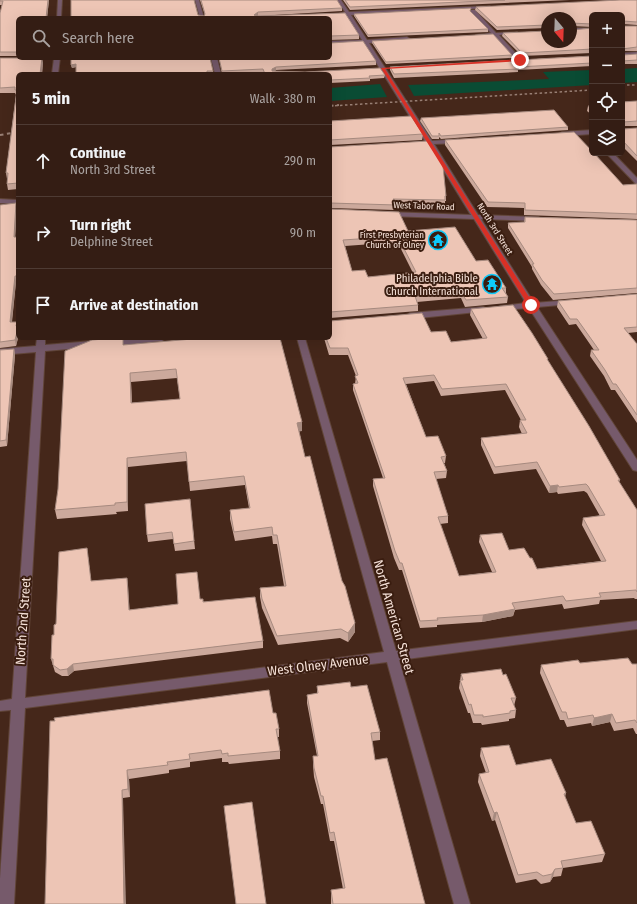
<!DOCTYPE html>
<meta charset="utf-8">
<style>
:root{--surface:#341d14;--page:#3f2a22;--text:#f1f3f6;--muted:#a9a2a0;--line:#4e3b34}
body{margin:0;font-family:"Fira Sans Condensed",sans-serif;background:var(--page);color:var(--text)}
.controls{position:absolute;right:12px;top:12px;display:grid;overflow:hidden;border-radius:6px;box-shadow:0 4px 16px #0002}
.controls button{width:36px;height:36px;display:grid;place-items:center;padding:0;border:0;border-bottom:1px solid var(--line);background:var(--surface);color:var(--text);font:20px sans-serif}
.compass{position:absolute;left:541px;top:12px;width:36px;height:36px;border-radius:50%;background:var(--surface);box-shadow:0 4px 16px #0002;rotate:161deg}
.stop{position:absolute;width:12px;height:12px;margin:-9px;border:3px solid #d93025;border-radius:50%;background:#fff}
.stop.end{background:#d93025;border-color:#fff;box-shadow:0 1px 4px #0008}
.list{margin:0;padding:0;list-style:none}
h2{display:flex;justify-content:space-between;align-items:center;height:52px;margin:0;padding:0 16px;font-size:17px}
h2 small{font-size:13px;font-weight:400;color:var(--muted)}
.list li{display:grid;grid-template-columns:26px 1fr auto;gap:12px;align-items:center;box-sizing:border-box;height:72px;padding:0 16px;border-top:1px solid var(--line)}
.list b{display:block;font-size:15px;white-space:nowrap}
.list p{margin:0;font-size:13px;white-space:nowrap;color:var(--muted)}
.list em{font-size:13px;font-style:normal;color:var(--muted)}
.icon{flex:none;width:22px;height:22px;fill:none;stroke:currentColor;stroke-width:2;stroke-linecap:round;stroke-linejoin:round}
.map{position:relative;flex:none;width:637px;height:904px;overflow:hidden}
.search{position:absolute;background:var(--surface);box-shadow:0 4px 16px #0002;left:16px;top:16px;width:316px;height:44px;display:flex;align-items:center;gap:10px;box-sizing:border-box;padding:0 14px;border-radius:6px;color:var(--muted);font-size:15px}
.panel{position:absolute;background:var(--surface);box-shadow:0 4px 16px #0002;left:16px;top:72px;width:316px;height:268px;border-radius:6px}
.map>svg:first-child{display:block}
.green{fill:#0a4c34}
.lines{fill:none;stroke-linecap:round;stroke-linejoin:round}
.minor-casing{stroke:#614538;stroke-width:2}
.minor{fill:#765a6b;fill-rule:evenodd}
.rail-far1{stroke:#987f74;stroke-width:1.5;stroke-dasharray:2.5 2.5;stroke-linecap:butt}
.rail{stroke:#987f74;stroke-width:2;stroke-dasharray:3.5 3.5;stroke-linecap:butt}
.wall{fill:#cca99c;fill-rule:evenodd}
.shaded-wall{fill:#a68a7f}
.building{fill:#edc5b5;stroke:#a68a7f;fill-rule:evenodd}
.route{fill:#d93025}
.labels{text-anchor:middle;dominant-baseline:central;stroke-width:4;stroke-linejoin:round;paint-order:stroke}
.far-street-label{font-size:9px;fill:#f5e1d8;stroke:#3a1d10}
.far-poi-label{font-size:9px;fill:#f5e1d8;stroke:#3a1d10;text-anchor:end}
.poi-label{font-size:11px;fill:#f5e1d8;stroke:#3a1d10;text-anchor:end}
.near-street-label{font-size:13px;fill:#f5e1d8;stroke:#3a1d10}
</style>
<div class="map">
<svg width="637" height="904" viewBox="0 0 637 904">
<rect width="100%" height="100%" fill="#45271a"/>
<!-- green -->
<g class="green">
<polygon points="637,68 637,82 622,83 622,69"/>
<polygon points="592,70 592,85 414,96 408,85 549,79 543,72"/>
<polygon points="380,84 387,97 330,101 330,88"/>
</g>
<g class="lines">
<!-- minor casing -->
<g class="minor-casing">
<g id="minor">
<polygon points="58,0 62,0 61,18 57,18"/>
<polygon points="195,0 199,0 204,18 200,18"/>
<polygon points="337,0 341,0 349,12 489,6 491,7 489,8 351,15 367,40 407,37 410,39 407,41 369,43 432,141 458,139 461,141 458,143 434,144 478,215 538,217 542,219 538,221 481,219 534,303 571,300 575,302 571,304 537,307 637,460 637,471 633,470 529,308 501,310 497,308 501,306 526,303 474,219 388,216 384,214 388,212 471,215 428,145 421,143 425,141 364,43 330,45 330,41 362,40 346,15 339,14 345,12"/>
<polygon points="471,10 475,10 496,33 517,32 518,33 499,35 521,59 521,61 517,61 493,36 477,36 476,35 491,33 471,12"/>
<polygon points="571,28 592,28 592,30 571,32"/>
<polygon points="637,52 637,56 622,57 622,53"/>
<polygon points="54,58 60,58 58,74 52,74"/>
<polygon points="211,58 217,58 221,74 215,74"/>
<polygon points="592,130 592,134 562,136 559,134 562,132"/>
<polygon points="606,153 613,153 637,178 637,184 635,183"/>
<polygon points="0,199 18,200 18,204 0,203"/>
<polygon points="483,307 487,309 486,311 410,319 406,316 410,313"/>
<polygon points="37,338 45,338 45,345 92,341 96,344 92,347 45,351 25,698 384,652 297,338 305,338 396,651 637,621 637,629 399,660 470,904 454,904 387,662 25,708 14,904 0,904 0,879 11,710 0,711 0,701 12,699 36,352 0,355 0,349 36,346"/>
<polygon points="135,338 166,338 162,341 110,346 106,343 110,340"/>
</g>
</g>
<!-- minor -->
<use href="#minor" class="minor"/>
<!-- rail-far1 -->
<g class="rail-far1">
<polyline points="622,85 637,85"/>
<polyline points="330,106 592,90"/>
</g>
<!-- rail -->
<g class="rail">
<polyline points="330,106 339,105"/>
<polyline points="0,135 18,132"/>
</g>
</g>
<!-- wall -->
<g class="wall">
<polygon points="0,0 49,0 47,18 18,18 18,56 0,56 0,13 2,5 0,5"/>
<polygon points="71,0 194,0 198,15 204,16 205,15 200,0 337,0 342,8 342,11 258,16 257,16 345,13 359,35 359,39 330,40 330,18 71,18"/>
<polygon points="343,0 570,0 350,10"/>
<polygon points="637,0 637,25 622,24 592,15 592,27 571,26 547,18 547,28 497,30 475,10 476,7"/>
<polygon points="470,11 488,29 488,32 368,37 354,16 354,14"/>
<rect x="622" y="26" width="15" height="25"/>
<polygon points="592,28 592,53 522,56 502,36 503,33 572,30"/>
<polygon points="372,41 512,55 512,58 386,64 372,43"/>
<polygon points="622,53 623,55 637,54 637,64 622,64"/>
<polygon points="592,56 592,66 518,70 518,72 394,78 390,70 390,67"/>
<polygon points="0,58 43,62 42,74 18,74 18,189 8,190 7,184 7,179 6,173 16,95 15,93 0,93"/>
<polygon points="219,58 330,58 376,61 376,65 276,70 274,72 385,75 384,78 370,79 370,81 330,83 330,74 264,74 263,72 222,74"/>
<polygon points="71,65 213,71 214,74 76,74 76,67 72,68"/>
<polygon points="637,101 637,126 622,126 623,129 637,128 637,161 622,146 622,102"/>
<polygon points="588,106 592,106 592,115 587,111"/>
<polygon points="421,118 568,127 568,130 441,139 439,137 439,139 432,139 420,121"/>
<polygon points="330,121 423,134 422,140 330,145"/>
<polygon points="445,140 623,185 637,184 637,219 524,215 524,208 487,207 445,145"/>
<polygon points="330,147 446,196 446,201 445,201 445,206 396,205 395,210 330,208"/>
<polygon points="0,205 17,208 15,237 18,237 18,281 16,282 12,322 18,338 16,346 0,348"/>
<path d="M 330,209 L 408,231 L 476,261 L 506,288 L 506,293 L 508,297 L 507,303 L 465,307 L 461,298 L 417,302 L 418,305 L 418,311 L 330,318 ZM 386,243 L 388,247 L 400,247 L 413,273 L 368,277 L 352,271 L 345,246 Z"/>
<polygon points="525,217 637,220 637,293 553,300 541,285 532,269 532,267 508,228 508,223 524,222"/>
<polygon points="637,294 637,332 628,333 637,344 637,423 615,390 611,390 604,376 590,356 591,350 594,350 576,324 569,325 557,307 558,301"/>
<path d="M 471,309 L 548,359 L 548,361 L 620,480 L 619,482 L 637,510 L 637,599 L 635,599 L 634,598 L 600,600 L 599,604 L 564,609 L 562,604 L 515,610 L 513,616 L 482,622 L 437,625 L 437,627 L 420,628 L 402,570 L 399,570 L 394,558 L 373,486 L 373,479 L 383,478 L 353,390 L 353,384 L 355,384 L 356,376 L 348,355 L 329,355 L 324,338 L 431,332 L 451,342 L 483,339 L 470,315 ZM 434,381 L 441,396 L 505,390 L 521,420 L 520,420 L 519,427 L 522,434 L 481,438 L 481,445 L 494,474 L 536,469 L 549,493 L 557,492 L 558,494 L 584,491 L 587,493 L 600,516 L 583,518 L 582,525 L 601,561 L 537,569 L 509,550 L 480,535 L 479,542 L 492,572 L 459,576 L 440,524 L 448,523 L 448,516 L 436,479 L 446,478 L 447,471 L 444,463 L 445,463 L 446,456 L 426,437 L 406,384 Z"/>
<path d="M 204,338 L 302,431 L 299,431 L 305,457 L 342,581 L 355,623 L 355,632 L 348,642 L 340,638 L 278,645 L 262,608 L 260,597 L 260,588 L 284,586 L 277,544 L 273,544 L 272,536 L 235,541 L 230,519 L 230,510 L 249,508 L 245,485 L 190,491 L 187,461 L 128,467 L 128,511 L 116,512 L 117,514 L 57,519 L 55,510 L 124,345 ZM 177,378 L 180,399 L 132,403 L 131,382 Z"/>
<polygon points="14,349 15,355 7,446 0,447 0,350"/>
<polygon points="190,499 195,549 175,551 173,539 148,542 147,535"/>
<polygon points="87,548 91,581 127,578 129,610 178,604 200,599 263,641 263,648 74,671 68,676 62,676 55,672 51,659 54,635 56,624"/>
<polygon points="580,663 632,664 637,664 637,734 636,734 633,728 614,731 610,722 592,726 591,723 567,727 564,720 560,720 540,673 541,665"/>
<polygon points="461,674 503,675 516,698 514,706 516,710 515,718 509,719 509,721 482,725 481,723 473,723 470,713 468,713 459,688"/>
<polygon points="317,686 351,687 380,732 380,740 372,741 375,760 425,904 331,904 331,890 343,889 334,841 330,841 323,804 321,804 314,777 313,765 313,756 317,756 307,703 307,695 317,694"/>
<polygon points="273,713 279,729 279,737 277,737 280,751 280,759 229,764 228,762 222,762 222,758 190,762 190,767 169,770 169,773 129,779 130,797 123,798 50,721"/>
<polygon points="481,748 516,765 566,793 565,797 576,823 605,854 602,862 563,868 561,876 553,877 550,882 541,884 536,879 516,883 495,820 492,821 478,782 479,774 486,773 480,756"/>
</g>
<!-- shaded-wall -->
<g class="shaded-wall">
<polygon points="48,0 49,0 47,18 46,18"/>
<polygon points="258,12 258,16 255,18 254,15"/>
<polygon points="42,58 43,62 42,74 40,74"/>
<polygon points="76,64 76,67 72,68 71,65"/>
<polygon points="276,67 276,70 272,73 272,74 272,69"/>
<polygon points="16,203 17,208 15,243 14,237"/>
<polygon points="15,276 16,282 11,328 10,322"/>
<polygon points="17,322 18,328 18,338 16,346 15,340"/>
<polygon points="14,349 15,355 7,446 6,440"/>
<polygon points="130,373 131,382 132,412 131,403"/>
<polygon points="302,422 302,431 297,432 297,423"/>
<polygon points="127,458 128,467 128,511 127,502"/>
<polygon points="558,485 557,492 549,493 550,486"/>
<polygon points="127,578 128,585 130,617 129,610"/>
<polygon points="515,609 513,616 482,622 483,615"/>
<polygon points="355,623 355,632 348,642 348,633"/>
<polygon points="73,664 74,671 68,676 67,669"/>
<polygon points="612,714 610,722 592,726 594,718"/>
<polygon points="127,770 129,779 130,797 128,789"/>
<polygon points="122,790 123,798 126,904 124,904"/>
<polygon points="497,812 495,820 492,821 494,813"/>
<polygon points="555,869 553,877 550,882 552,874"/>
</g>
<!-- building -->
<g class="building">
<polygon points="0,0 48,0 46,18 18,18 18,52 0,52 0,13 3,1 0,1"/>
<polygon points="71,0 194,0 198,15 204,16 205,14 201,0 337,0 342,8 258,12 254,15 256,16 345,13 359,35 330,36 330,18 71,18"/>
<polygon points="345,0 505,0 350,7"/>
<polygon points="620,0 637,0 637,22 623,21 622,23 622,15 592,15 592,24 571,23 571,25 571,18 547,18 547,25 497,27 476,7"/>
<polygon points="471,8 470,11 488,29 368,35 354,14"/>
<polygon points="622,26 637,26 637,47 622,49"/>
<polygon points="592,28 592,49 522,53 503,33 547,31 547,42 571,42 571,30 572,30"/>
<polygon points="493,34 512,55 386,62 372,41"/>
<polygon points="363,41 376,61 276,67 272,69 272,71 305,72 380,68 385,75 369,76 370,78 330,80 330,74 265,74 263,69 222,71 219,58 330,58 330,43"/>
<polygon points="622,53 623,55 637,54 637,60 622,61"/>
<polygon points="592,56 592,63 517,67 519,69 394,74 390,67"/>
<polygon points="0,58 42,58 40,74 18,74 18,183 7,184 8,173 6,173 17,90 15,90 15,87 0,88"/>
<polygon points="71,58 210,58 213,71 207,71 207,74 76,74 76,64 71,65"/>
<polygon points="637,101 637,121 623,122 622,123 622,104 625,104 622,102"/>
<polygon points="588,106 592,106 592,110"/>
<polygon points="554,110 568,127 441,136 439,133 439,136 432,136 421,118"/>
<polygon points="411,116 423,134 330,140 330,121"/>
<polygon points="622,126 623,129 637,128 637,156 622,140"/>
<polygon points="574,132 592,151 592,153 594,153 623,185 637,184 637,214 525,210 525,203 488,202 445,140"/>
<polygon points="428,141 443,166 446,196 445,196 445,200 393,199 396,205 330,203 330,147"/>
<polygon points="16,203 14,237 18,237 18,276 15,276 10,322 17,322 16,326 18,326 18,328 15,340 0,342 0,205"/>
<path d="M 330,209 L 399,212 L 408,231 L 455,227 L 476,261 L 488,260 L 506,288 L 502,288 L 508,297 L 466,300 L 461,292 L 415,296 L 418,305 L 330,312 ZM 387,237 L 389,242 L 400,241 L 416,272 L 368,277 L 365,270 L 352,271 L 343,240 Z"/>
<polygon points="525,217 637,220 637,288 554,294 542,280 532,264 534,264 508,223 525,222"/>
<polygon points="637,294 637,327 624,328 637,344 637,415 616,384 613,384 605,370 591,350 599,350 577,319 570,319 558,301"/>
<path d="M 513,305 L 532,333 L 548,359 L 547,359 L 589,426 L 620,480 L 618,480 L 637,510 L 637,592 L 636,590 L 599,593 L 601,597 L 566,601 L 563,596 L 512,603 L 515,609 L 483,615 L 437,618 L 438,620 L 420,621 L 402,563 L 400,563 L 395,551 L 373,479 L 385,478 L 353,384 L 358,383 L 355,376 L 358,375 L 348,348 L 330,348 L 326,338 L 330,338 L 330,321 L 422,313 L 431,332 L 446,331 L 451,342 L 487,338 L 471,309 ZM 434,375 L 442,389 L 506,384 L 526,420 L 520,420 L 527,433 L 481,438 L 495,467 L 537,462 L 550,486 L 558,485 L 559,487 L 586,484 L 588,486 L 605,515 L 583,518 L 606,561 L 537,569 L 532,558 L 530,558 L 524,548 L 509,550 L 502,533 L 480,535 L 496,572 L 459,576 L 438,517 L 448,516 L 434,472 L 447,471 L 441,457 L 446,456 L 438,436 L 426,437 L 403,378 Z"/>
<path d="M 116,338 L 123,338 L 123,345 L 204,338 L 280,338 L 302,422 L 297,423 L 305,457 L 310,456 L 342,581 L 345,586 L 355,623 L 348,633 L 341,629 L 277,636 L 262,599 L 260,588 L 286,586 L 277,535 L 273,535 L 272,527 L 234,532 L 230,510 L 250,508 L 244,476 L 189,482 L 186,452 L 127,458 L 127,502 L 115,503 L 115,505 L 55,510 L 58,489 L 65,351 L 92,340 ZM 176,369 L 180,399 L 131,403 L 130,373 Z"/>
<polygon points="14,349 6,440 0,441 0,350"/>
<polygon points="190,499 194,541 174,544 172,532 147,535 145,504"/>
<polygon points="87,548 91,581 127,578 129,610 178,604 176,574 197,572 200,599 203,599 203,602 255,597 263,641 73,664 67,669 60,670 53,665 53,659 51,659 52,635 54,635 54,625 56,624 59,552"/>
<polygon points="628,658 632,664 637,664 637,723 635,720 616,723 612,714 594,718 593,715 568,719 566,712 562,712 541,665 578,660 580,663"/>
<polygon points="501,669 503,675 506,674 516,698 511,698 516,710 510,711 510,713 483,717 483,715 474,715 471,704 469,705 460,680 463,680 461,674"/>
<polygon points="350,682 351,687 367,685 380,732 371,733 375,760 387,758 425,904 333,904 331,890 345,888 334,832 330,833 323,796 321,796 314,768 313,756 318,756 307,695 318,693 317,686"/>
<polygon points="269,690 273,713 276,713 279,729 276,729 280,751 228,756 228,753 222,754 221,750 189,754 190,759 167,762 168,765 127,770 128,789 122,790 124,904 45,904 50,721 55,721 54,718"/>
<polygon points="509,745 516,765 551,759 566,793 564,794 576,823 591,821 605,854 561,861 563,868 555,869 552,874 543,876 537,872 518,875 497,812 494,813 479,774 489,772 481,748"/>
<polygon points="252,802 266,904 236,904 224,806"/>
</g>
<!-- route -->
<polygon class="route" points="520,59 521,61 385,69 534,305 531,307 528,305 381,68"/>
<!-- icons -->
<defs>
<g id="temple-ring" transform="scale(1)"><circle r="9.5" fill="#3a1d10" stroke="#0ecafa" stroke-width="1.5"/><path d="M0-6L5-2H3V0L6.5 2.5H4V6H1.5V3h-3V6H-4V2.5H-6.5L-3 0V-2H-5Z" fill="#0ecafa"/></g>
</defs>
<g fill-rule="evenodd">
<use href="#temple-ring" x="438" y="240"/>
<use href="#temple-ring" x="492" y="284"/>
</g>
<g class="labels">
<!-- far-street labels -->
<g class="far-street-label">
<text transform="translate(424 206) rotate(2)">West Tabor Road</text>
<text transform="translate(495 229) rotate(58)">North 3rd Street</text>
</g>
<!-- far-poi labels -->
<g class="far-poi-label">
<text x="424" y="235">First Presbyterian<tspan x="424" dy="10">Church of Olney</tspan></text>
</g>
<!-- poi labels -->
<g class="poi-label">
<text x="478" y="278">Philadelphia Bible<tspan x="478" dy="13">Church International</tspan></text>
</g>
<!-- near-street labels -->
<g class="near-street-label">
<text transform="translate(394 617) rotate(74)">North American Street</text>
<text transform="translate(23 621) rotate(-86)">North 2nd Street</text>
<text transform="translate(318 665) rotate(-7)">West Olney Avenue</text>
</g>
</g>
</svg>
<div class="controls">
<button>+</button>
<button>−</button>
<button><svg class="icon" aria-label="locate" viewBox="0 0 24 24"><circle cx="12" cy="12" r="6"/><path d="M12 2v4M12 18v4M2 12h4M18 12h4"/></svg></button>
<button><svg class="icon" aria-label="layers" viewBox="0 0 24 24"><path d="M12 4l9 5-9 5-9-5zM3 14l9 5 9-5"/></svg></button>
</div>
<svg class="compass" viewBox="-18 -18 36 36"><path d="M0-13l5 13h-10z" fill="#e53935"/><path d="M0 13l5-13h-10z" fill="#a9a2a0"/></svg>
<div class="stop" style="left:531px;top:305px"></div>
<div class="stop end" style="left:520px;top:60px"></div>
<div class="search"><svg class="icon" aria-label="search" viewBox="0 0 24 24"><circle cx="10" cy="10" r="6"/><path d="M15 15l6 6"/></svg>Search here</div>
<section class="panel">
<h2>5 min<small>Walk · 380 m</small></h2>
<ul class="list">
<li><svg class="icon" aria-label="ahead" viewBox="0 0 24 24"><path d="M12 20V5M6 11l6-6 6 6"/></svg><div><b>Continue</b><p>North 3rd Street</p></div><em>290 m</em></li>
<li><svg class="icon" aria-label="right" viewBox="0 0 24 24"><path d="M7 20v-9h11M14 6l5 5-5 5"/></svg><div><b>Turn right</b><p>Delphine Street</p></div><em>90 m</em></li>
<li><svg class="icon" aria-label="arrive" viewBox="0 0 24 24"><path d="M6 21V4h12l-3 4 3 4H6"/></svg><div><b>Arrive at destination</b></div></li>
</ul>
</section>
</div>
